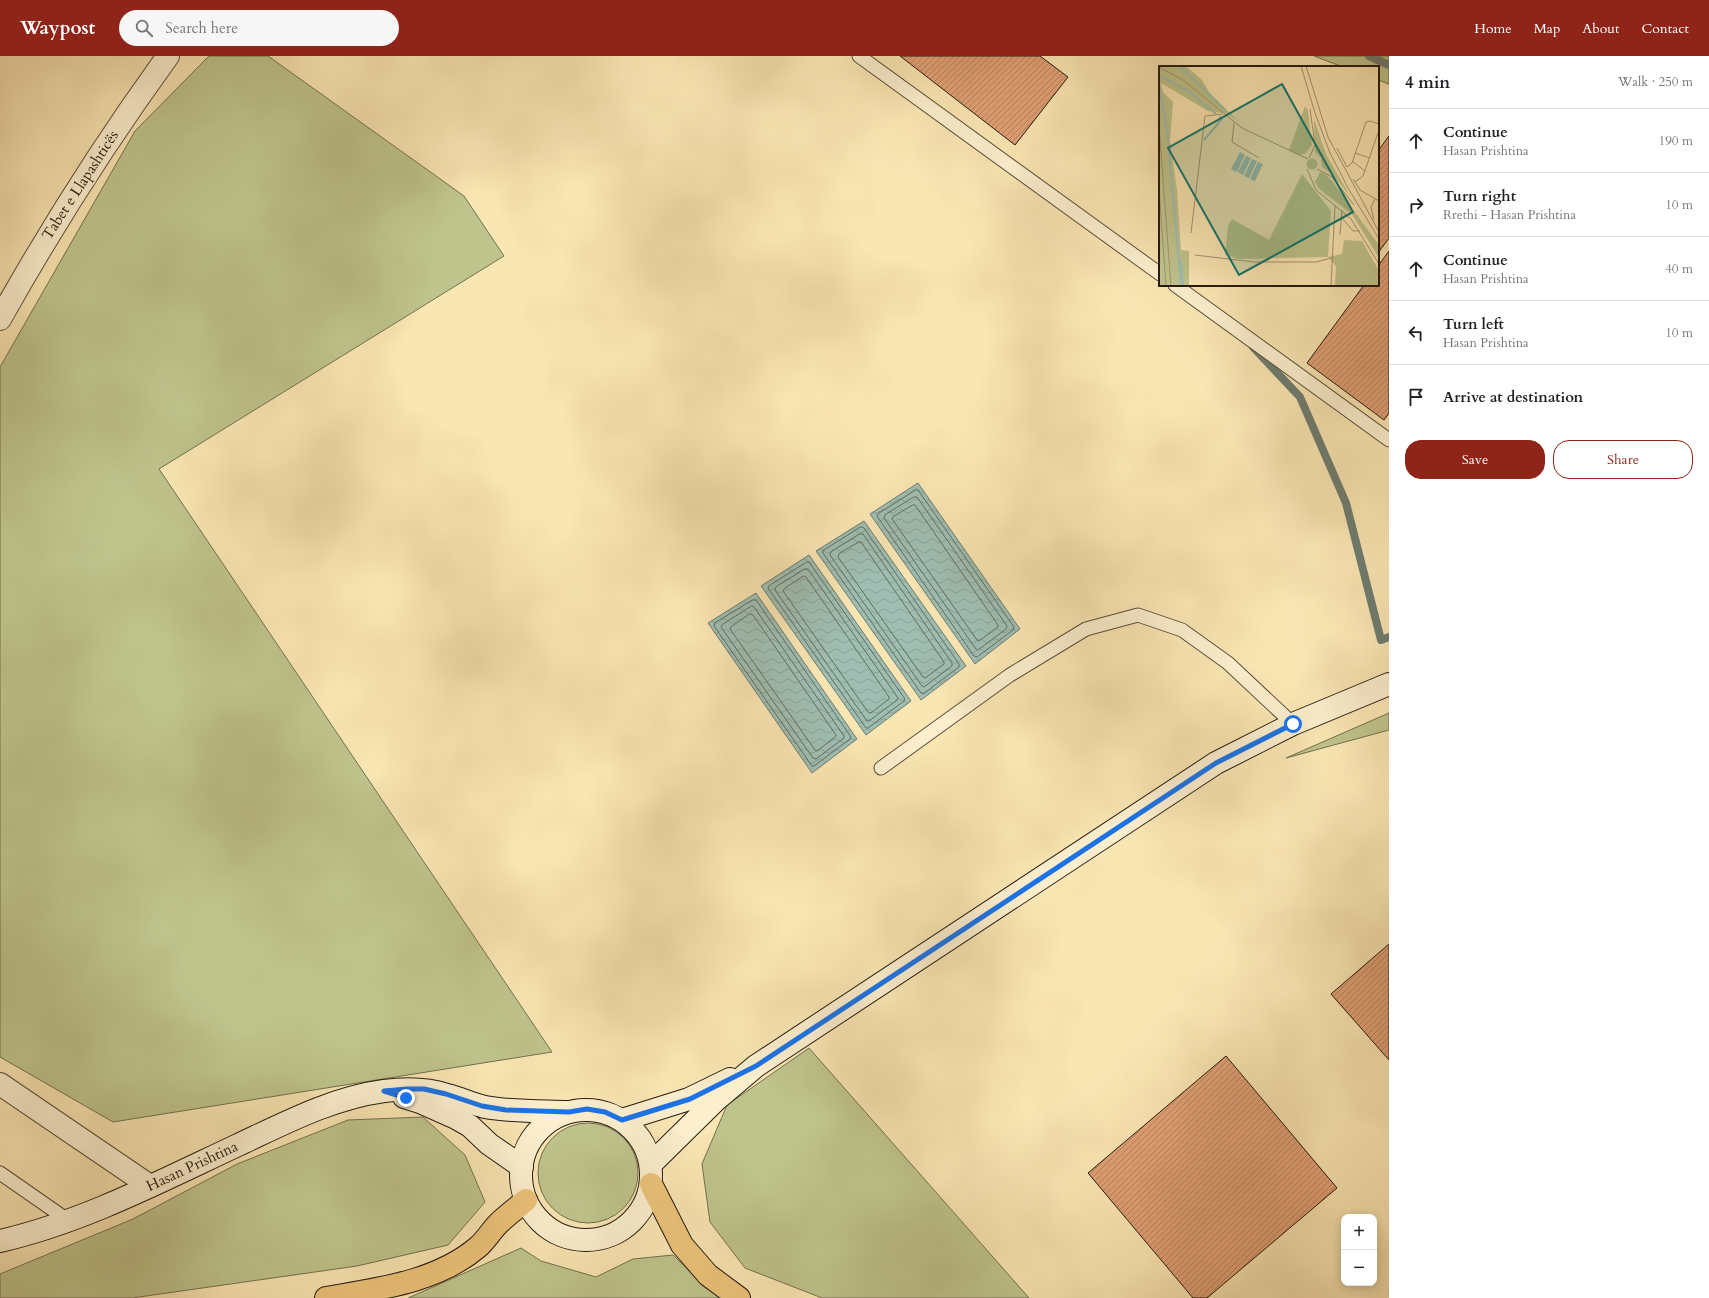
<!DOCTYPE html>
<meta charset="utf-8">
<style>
:root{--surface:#fff;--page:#f6f6f6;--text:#202124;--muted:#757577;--line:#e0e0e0;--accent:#8f2418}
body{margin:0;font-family:Cardo,serif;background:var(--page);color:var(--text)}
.controls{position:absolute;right:12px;bottom:12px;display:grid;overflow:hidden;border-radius:8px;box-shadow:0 2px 10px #0003}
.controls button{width:36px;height:36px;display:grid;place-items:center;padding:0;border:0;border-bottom:1px solid var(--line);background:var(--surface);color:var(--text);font:20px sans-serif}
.stop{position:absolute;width:12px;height:12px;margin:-9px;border:3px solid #1a73e8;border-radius:50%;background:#fff}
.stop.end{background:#1a73e8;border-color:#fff;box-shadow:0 1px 4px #0008}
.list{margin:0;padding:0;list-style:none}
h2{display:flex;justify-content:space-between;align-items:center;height:52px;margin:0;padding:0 16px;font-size:17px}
h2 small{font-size:13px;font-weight:400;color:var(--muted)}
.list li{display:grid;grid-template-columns:26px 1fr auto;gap:12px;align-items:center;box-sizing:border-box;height:64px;padding:0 16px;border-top:1px solid var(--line)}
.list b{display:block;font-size:15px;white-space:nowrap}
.list p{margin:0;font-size:13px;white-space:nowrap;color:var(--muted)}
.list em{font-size:13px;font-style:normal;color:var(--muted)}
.actions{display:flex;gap:8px;padding:12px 16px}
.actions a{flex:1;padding:9px 0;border:1px solid var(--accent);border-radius:16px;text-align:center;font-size:14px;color:var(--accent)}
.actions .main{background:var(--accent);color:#fff}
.icon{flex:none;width:22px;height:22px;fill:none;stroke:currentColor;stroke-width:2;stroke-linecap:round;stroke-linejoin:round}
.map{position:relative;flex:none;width:1389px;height:1242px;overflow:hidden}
header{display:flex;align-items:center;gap:24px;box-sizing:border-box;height:56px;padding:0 20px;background:var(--accent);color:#fff}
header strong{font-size:19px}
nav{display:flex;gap:22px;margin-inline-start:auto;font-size:14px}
.search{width:280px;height:36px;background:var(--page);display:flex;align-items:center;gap:10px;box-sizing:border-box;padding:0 14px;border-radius:22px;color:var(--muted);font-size:15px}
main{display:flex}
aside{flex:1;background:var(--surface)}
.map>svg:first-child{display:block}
.green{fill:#bfc48c;stroke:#72704e}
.water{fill:url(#water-waves);stroke:#6e7d71}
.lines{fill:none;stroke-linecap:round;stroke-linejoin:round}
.shore{stroke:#626c61;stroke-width:1}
.stream{stroke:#6e7d71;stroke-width:8}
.building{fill:url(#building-hatch);stroke:#251b10}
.service-casing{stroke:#5a4e39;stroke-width:15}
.minor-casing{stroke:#5a4e39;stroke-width:24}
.secondary-casing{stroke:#251b10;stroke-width:24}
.trunk-casing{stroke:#251b10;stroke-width:24}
.service{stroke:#fcefce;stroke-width:13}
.minor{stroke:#fcefce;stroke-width:22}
.secondary{stroke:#fcefce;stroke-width:22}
.trunk{stroke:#edc37a;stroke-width:22}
.route{stroke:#1a73e8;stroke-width:5}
.labels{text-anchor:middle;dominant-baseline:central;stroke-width:3.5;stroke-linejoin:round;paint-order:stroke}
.street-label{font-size:15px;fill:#251b10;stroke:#fcefce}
.inset-river{fill:none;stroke:#9fbeb2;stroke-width:2}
.inset-road{fill:none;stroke:#a59572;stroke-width:1}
.view{fill:#0f766e;fill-opacity:0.15;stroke:#0f766e;stroke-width:2}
.inset-edge{fill:none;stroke:#251b10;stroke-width:2}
</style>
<header>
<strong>Waypost</strong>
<div class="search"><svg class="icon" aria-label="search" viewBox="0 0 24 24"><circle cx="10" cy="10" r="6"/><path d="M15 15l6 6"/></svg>Search here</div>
<nav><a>Home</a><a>Map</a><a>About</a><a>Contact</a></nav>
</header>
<main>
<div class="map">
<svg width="1389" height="1242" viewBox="0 0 1389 1242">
<defs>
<pattern id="water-waves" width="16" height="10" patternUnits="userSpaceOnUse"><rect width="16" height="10" fill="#9fbeb2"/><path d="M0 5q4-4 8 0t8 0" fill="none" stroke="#89a398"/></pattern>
<pattern id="building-hatch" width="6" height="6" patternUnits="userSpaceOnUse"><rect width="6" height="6" fill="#e0a075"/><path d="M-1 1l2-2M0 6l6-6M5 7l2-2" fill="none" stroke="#b5825f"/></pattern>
</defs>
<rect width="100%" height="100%" fill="#fae6b3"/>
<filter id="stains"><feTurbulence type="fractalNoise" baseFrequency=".005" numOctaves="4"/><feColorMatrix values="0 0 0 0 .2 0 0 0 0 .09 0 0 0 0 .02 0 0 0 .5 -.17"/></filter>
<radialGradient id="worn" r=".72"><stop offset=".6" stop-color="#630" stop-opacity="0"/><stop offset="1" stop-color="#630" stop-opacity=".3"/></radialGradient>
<!-- green -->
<g class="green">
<polygon points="209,0 268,0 464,140 504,200 159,413 552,996 113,1066 0,1001 0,311 135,75"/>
<polygon points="1314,0 1389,0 1389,28 1378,24 1378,11 1343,11"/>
<polygon points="1389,657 1389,674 1286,702"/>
<polygon points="809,992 1029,1242 822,1242 745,1212 710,1166 702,1108 727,1049"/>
<polygon points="423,1061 465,1099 485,1146 448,1189 357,1210 132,1242 0,1242 0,1218 133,1163 237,1108 348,1064"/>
<circle cx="588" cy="1117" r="50"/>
<polygon points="521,1192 541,1205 596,1221 633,1203 673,1199 699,1224 730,1242 408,1242"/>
</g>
<!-- water -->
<g class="water">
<polygon points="918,427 1020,573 975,608 870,458"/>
<polygon points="864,465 966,610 921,644 816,495"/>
<polygon points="809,499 911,645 866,679 761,530"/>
<polygon points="756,537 857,683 812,717 708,567"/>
</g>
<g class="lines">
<!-- shore -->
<g class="shore">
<polygon points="916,434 918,434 1014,571 1013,574 977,601 974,600 877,460 878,458"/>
<polygon points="914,441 917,441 1007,570 1006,573 978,594 976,593 884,462 885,459"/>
<polygon points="913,449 915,449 998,569 998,571 979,585 977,584 892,463 893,461"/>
<polygon points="861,471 864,472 959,608 959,611 923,638 921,637 823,497 823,495"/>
<polygon points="860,478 863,478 952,607 952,610 924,631 922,630 830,499 831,496"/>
<polygon points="859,486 861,486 944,606 944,608 925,622 923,621 838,501 839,498"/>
<polygon points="807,506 809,506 905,643 904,645 868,672 866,672 768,532 769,530"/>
<polygon points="805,513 808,513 898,642 897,644 869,665 867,665 775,534 776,531"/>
<polygon points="804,520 806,521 889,641 889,643 871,657 868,656 783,535 784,533"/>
<polygon points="753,544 756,544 851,681 850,683 814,710 812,710 714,570 715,567"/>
<polygon points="752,550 754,551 844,680 844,682 816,703 813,702 721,571 722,569"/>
<polygon points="750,558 753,559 836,679 835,681 817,695 815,694 730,573 731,571"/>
</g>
<!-- stream -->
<g class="stream">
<polyline points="1369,0 1389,9"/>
<polyline points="1253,291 1300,341 1346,447 1381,584 1389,581"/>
</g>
</g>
<!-- building -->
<g class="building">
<polygon points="900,0 1040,0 1068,21 1015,89"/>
<polygon points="1389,80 1389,182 1378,197 1378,95"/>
<polygon points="1389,195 1389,357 1384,364 1307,307 1364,229 1378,229 1378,210"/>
<polygon points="1389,888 1389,1004 1331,938"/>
<polygon points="1226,1000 1337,1132 1207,1242 1193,1242 1088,1117"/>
</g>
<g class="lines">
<!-- service casing -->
<g class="service-casing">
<g id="service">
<polyline points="859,0 1160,218"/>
<polyline points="1175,229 1389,384"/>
<polyline points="881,712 1010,619 1086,573 1138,559 1182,574 1228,607 1293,668"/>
<polyline points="0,1117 69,1165"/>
</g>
</g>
<!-- minor casing -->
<g class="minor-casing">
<g id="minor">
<path d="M 0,263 C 51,172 107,84 168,0"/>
<polyline points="0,1028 150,1130"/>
</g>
</g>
<!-- secondary casing -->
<g class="secondary-casing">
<g id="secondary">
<polyline points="404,1041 420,1046 456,1062 470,1070 489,1088 522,1111"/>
<circle cx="586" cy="1119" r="65"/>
<polyline points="622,1064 689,1043 730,1023"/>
<polyline points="651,1108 717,1043 756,1010 1216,707 1293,668 1389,628"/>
<path d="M 0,1185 C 83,1166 161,1125 238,1089 C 285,1067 332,1042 384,1035 C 406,1032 426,1032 447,1039 C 460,1042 472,1048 485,1051 C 512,1056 541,1055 569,1056"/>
</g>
</g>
<!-- trunk casing -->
<g class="trunk-casing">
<g id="trunk">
<polyline points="651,1128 682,1189 708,1219 739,1242"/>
<path d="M 326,1242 C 378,1233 437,1226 478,1191 C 486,1184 491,1175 498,1168 C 507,1159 517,1152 526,1144"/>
</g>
</g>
<!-- service -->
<use href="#service" class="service"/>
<!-- minor -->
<use href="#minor" class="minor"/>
<!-- secondary -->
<use href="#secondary" class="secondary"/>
<!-- trunk -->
<use href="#trunk" class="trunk"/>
</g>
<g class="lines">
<!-- route -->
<polyline class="route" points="406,1042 384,1035 407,1033 424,1033 446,1038 482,1050 506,1054 569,1056 587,1053 605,1056 622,1064 690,1043 756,1010 1216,707 1293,668"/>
</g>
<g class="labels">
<!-- street labels -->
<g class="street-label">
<text transform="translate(80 129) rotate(-57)">Tabet e Llapashticës</text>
<text transform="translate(192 1110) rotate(-25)">Hasan Prishtina</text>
</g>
</g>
<!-- overview -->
<g transform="translate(1159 10)">
<rect width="220" height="220" fill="#fae6b3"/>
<path d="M 0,0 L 27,0 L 43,14 L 50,26 L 79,55 L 69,48 L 49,45 L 2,17 L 4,26 L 14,36 L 11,74 L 18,124 L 22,184 L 30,185 L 30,220 L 0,220 ZM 146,40 L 149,45 L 153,79 L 146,88 L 139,89 L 130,84 ZM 155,53 L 167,88 L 191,130 L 174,109 L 163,101 L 162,92 L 156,86 ZM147.5 98a5.5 5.5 0 1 1 11 0a5.5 5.5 0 1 1-11 0ZM 161,106 L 166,108 L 173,115 L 220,179 L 220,192 L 193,148 L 160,123 L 156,116 ZM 143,108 L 172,145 L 169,191 L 183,188 L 185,174 L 203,175 L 220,205 L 220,220 L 176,220 L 177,200 L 169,191 L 80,193 L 66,189 L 69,160 L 73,153 L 110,174 Z" fill="#bfc48c"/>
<path d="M 81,86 L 86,89 L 78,106 L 72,103 ZM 87,90 L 92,92 L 84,109 L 79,106 ZM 93,93 L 98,95 L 90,112 L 85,110 ZM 99,96 L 104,98 L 96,115 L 91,113 Z" fill="#9fbeb2"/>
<path class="inset-river" d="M 20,0 L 67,45M 0,9 L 29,25 L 57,48M 0,20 L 8,63 L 22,220M 45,74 L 63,53 L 60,50M 22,194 L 24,220"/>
<path class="inset-road" d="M 142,0 L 156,47 L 171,87 L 189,122 L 220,173M 147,0 L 169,71 L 220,166M 0,1 L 24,14 L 83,62 L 149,93M 75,57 L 73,76 L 100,92M 0,59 L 12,220M 178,82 L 188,101M 196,87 L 211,92M 150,92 L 156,79 L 151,43M 193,95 L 206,105M 188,101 L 193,97 L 207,56 L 211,55 L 220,58M 148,103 L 157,124 L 192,153 L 220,198M 158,103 L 173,111 L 195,139M 194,113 L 201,124 L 220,135M 196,116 L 204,110 L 220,64M 0,122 L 7,220M 183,152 L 194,165 L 201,165M 215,154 L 212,141 L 216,133M 32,167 L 46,50 L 64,48M 181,169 L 183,144M 36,189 L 95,196 L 157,196 L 172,192M 172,220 L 176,139"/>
<path class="view" d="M 123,18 L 194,146 L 80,209 L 9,82 Z"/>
<rect width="220" height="220" class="inset-edge"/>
</g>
<rect width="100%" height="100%" filter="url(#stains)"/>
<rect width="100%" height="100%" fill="url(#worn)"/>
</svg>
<div class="controls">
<button>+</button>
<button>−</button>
</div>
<div class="stop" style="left:1293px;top:668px"></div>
<div class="stop end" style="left:406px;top:1042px"></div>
</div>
<aside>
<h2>4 min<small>Walk · 250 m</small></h2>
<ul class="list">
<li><svg class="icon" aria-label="ahead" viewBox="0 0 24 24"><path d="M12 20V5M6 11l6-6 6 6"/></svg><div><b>Continue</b><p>Hasan Prishtina</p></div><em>190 m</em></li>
<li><svg class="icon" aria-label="right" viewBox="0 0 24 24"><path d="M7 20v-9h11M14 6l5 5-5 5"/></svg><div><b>Turn right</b><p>Rrethi - Hasan Prishtina</p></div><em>10 m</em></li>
<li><svg class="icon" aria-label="ahead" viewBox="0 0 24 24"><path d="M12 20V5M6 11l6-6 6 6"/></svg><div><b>Continue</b><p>Hasan Prishtina</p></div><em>40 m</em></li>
<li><svg class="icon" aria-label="left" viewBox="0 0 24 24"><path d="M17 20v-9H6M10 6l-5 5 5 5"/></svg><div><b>Turn left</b><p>Hasan Prishtina</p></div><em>10 m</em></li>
<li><svg class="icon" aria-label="arrive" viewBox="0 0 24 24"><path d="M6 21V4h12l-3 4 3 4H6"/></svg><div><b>Arrive at destination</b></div></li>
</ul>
<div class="actions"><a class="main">Save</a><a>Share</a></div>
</aside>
</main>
